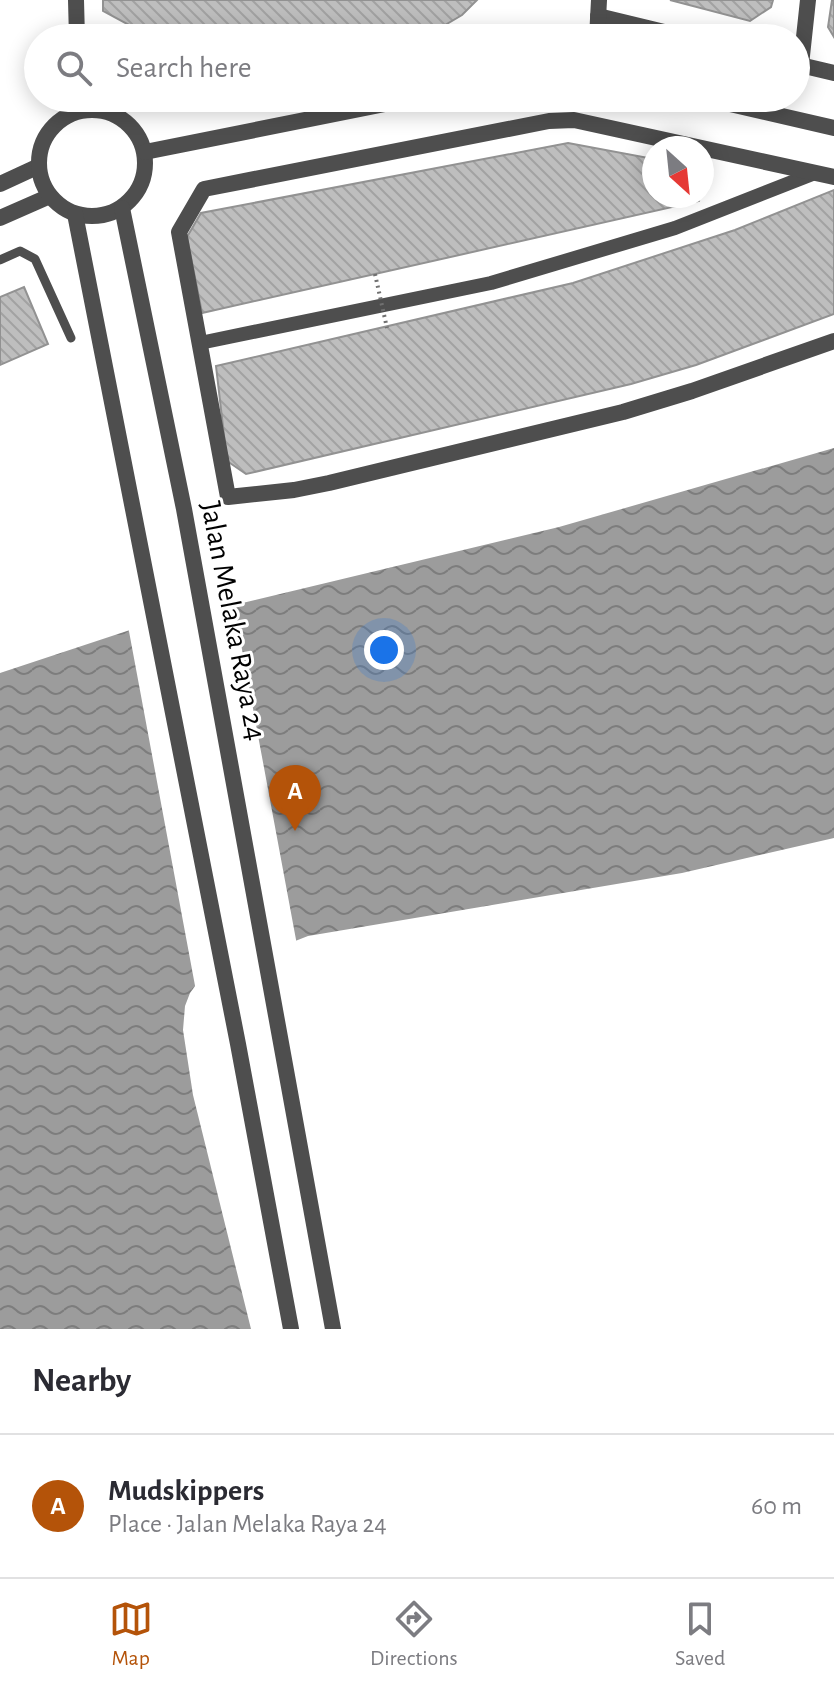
<!DOCTYPE html>
<meta charset="utf-8">
<style>
:root{--surface:#fff;--page:#f2f2f3;--text:#2b2b33;--muted:#7c7c81;--line:#e1e1e2;--accent:#b45309}
body{margin:0;font-family:"Alegreya Sans",sans-serif;background:var(--page);color:var(--text)}
.compass{position:absolute;left:642px;top:136px;width:72px;height:72px;border-radius:50%;background:var(--surface);box-shadow:0 4px 20px #0003;rotate:153deg}
.you{position:absolute;left:384px;top:650px;width:28px;height:28px;margin:-20px;border:6px solid #fff;border-radius:50%;background:#1a73e8;box-shadow:0 0 0 12px #1a73e833}
.badge{display:grid;place-items:center;width:52px;height:52px;border-radius:50%;background:var(--accent);color:#fff;font-size:26px;font-weight:700}
.pin{position:absolute;translate:-50% -66px;filter:drop-shadow(0 2px 4px #0008)}
.pin::after{content:'';position:absolute;top:42px;width:28px;height:24px;background:inherit;clip-path:polygon(0 0,100% 0,50% 100%)}
.list{margin:0;padding:0;list-style:none}
h2{display:flex;justify-content:space-between;align-items:center;height:104px;margin:0;padding:0 32px;font-size:34px}
h2 small{font-size:26px;font-weight:400;color:var(--muted)}
.list li{display:grid;grid-template-columns:52px 1fr auto;gap:24px;align-items:center;box-sizing:border-box;height:144px;padding:0 32px;border-top:2px solid var(--line)}
.list b{display:block;font-size:30px;white-space:nowrap}
.list p{margin:0;font-size:26px;white-space:nowrap;color:var(--muted)}
.list em{font-size:26px;font-style:normal;color:var(--muted)}
.icon{flex:none;width:44px;height:44px;fill:none;stroke:currentColor;stroke-width:2;stroke-linecap:round;stroke-linejoin:round}
.map{position:relative;flex:none;width:834px;height:1329px;overflow:hidden}
.search{position:absolute;background:var(--surface);box-shadow:0 4px 20px #0003;left:24px;right:24px;top:24px;height:88px;display:flex;align-items:center;gap:20px;box-sizing:border-box;padding:0 28px;border-radius:44px;color:var(--muted);font-size:30px}
.sheet{height:248px;background:var(--surface)}
nav{display:flex;justify-content:space-around;align-items:center;box-sizing:border-box;height:112px;border-top:2px solid var(--line);background:var(--surface);font-size:22px;color:var(--muted)}
nav a{display:grid;justify-items:center;gap:4px}
nav .on{color:var(--accent)}
.map>svg:first-child{display:block}
.water{fill:url(#water-waves)}
.pier{fill:#fff}
.building{fill:url(#building-back-hatch);stroke:#929292;stroke-width:2}
.lines{fill:none;stroke-linecap:round;stroke-linejoin:round}
.service{stroke:#4e4e4e;stroke-width:9}
.pedestrian{stroke:#4e4e4e;stroke-width:14}
.minor{stroke:#4e4e4e;stroke-width:16}
.tertiary{stroke:#4e4e4e;stroke-width:16}
.path-bridge{stroke:#707070;stroke-width:4;stroke-dasharray:2 4;stroke-linecap:butt}
.labels{text-anchor:middle;dominant-baseline:central;stroke-width:6;stroke-linejoin:round;paint-order:stroke}
.street-label{font-size:30px;fill:#000;stroke:#fff}
</style>
<div class="map">
<svg width="834" height="1329" viewBox="0 0 834 1329">
<defs>
<pattern id="water-waves" width="16" height="10" patternUnits="userSpaceOnUse" patternTransform="scale(2)"><rect width="16" height="10" fill="#9c9c9c"/><path d="M0 5q4-4 8 0t8 0" fill="none" stroke="#7d7d7d"/></pattern>
<pattern id="building-back-hatch" width="6" height="6" patternUnits="userSpaceOnUse" patternTransform="scale(2)"><rect width="6" height="6" fill="#bebebe"/><path d="M-1 5l2 2M0 0l6 6M5-1l2 2" fill="none" stroke="#a2a2a2"/></pattern>
</defs>
<rect width="100%" height="100%" fill="#fff"/>
<!-- water -->
<polygon class="water" points="834,448 834,838 682,873 308,936 201,978 190,993 185,1006 183,1030 193,1095 251,1329 0,1329 0,673 130,630 559,527"/>
<!-- pier -->
<polygon class="pier" points="233,601 297,945 204,981 196,991 128,626"/>
<!-- building -->
<g class="building">
<polygon points="103,0 477,0 462,15 423,38 153,38 103,11"/>
<polygon points="670,0 773,0 771,7 750,21"/>
<polygon points="832,0 834,0 834,37 828,27"/>
<polygon points="568,143 654,159 654,196 700,196 699,201 202,313 187,237 201,213"/>
<polygon points="834,190 834,314 696,365 631,384 246,474 227,461 216,366 573,283 735,230"/>
<polygon points="24,287 48,344 0,365 0,297"/>
</g>
<g class="lines">
<!-- service -->
<polyline class="service" points="0,260 20,251 35,259 71,338"/>
<!-- pedestrian -->
<polyline class="pedestrian" points="200,343 491,283 675,228 815,173"/>
<!-- minor -->
<g class="minor">
<polyline points="76,0 77,38"/>
<polyline points="598,16 689,38"/>
<polyline points="597,38 599,0"/>
<polyline points="796,64 834,73"/>
<polyline points="801,65 808,0"/>
<polyline points="84,98 86,110"/>
<polyline points="834,177 574,120 549,121 204,189 179,232 228,497 294,490 329,483 623,412 692,391 834,341"/>
<polyline points="0,184 39,166"/>
<polyline points="0,218 50,196"/>
</g>
<!-- tertiary -->
<g class="tertiary">
<polyline points="704,98 834,128"/>
<circle cx="92" cy="163" r="53"/>
<polyline points="145,152 415,98"/>
<polyline points="122,208 184,509 333,1329"/>
<polyline points="75,214 238,1044 291,1329"/>
</g>
<!-- path-bridge -->
<polyline class="path-bridge" points="375,274 387,328"/>
</g>
<g class="labels">
<!-- street labels -->
<g class="street-label">
<text transform="translate(233 621) rotate(79)">Jalan Melaka Raya 24</text>
</g>
</g>
</svg>
<svg class="compass" viewBox="-18 -18 36 36"><path d="M0-13l5 13h-10z" fill="#e53935"/><path d="M0 13l5-13h-10z" fill="#7c7c81"/></svg>
<div class="you"></div>
<div class="pin badge" style="left:295px;top:831px">A</div>
<div class="search"><svg class="icon" aria-label="search" viewBox="0 0 24 24"><circle cx="10" cy="10" r="6"/><path d="M15 15l6 6"/></svg>Search here</div>
</div>
<section class="sheet">
<h2>Nearby<small></small></h2>
<ul class="list">
<li><span class="badge">A</span><div><b>Mudskippers</b><p>Place · Jalan Melaka Raya 24</p></div><em>60 m</em></li>
</ul>
</section>
<nav>
<a class="on"><svg class="icon" aria-label="map" viewBox="0 0 24 24"><path d="M3 6l6-2 6 2 6-2v14l-6 2-6-2-6 2zM9 4v14M15 6v14"/></svg>Map</a>
<a><svg class="icon" aria-label="directions" viewBox="0 0 24 24"><path d="M12 3l9 9-9 9-9-9zM9 14v-3h6M13 9l2 2-2 2"/></svg>Directions</a>
<a><svg class="icon" aria-label="saved" viewBox="0 0 24 24"><path d="M7 4h10v16l-5-4-5 4z"/></svg>Saved</a>
</nav>
